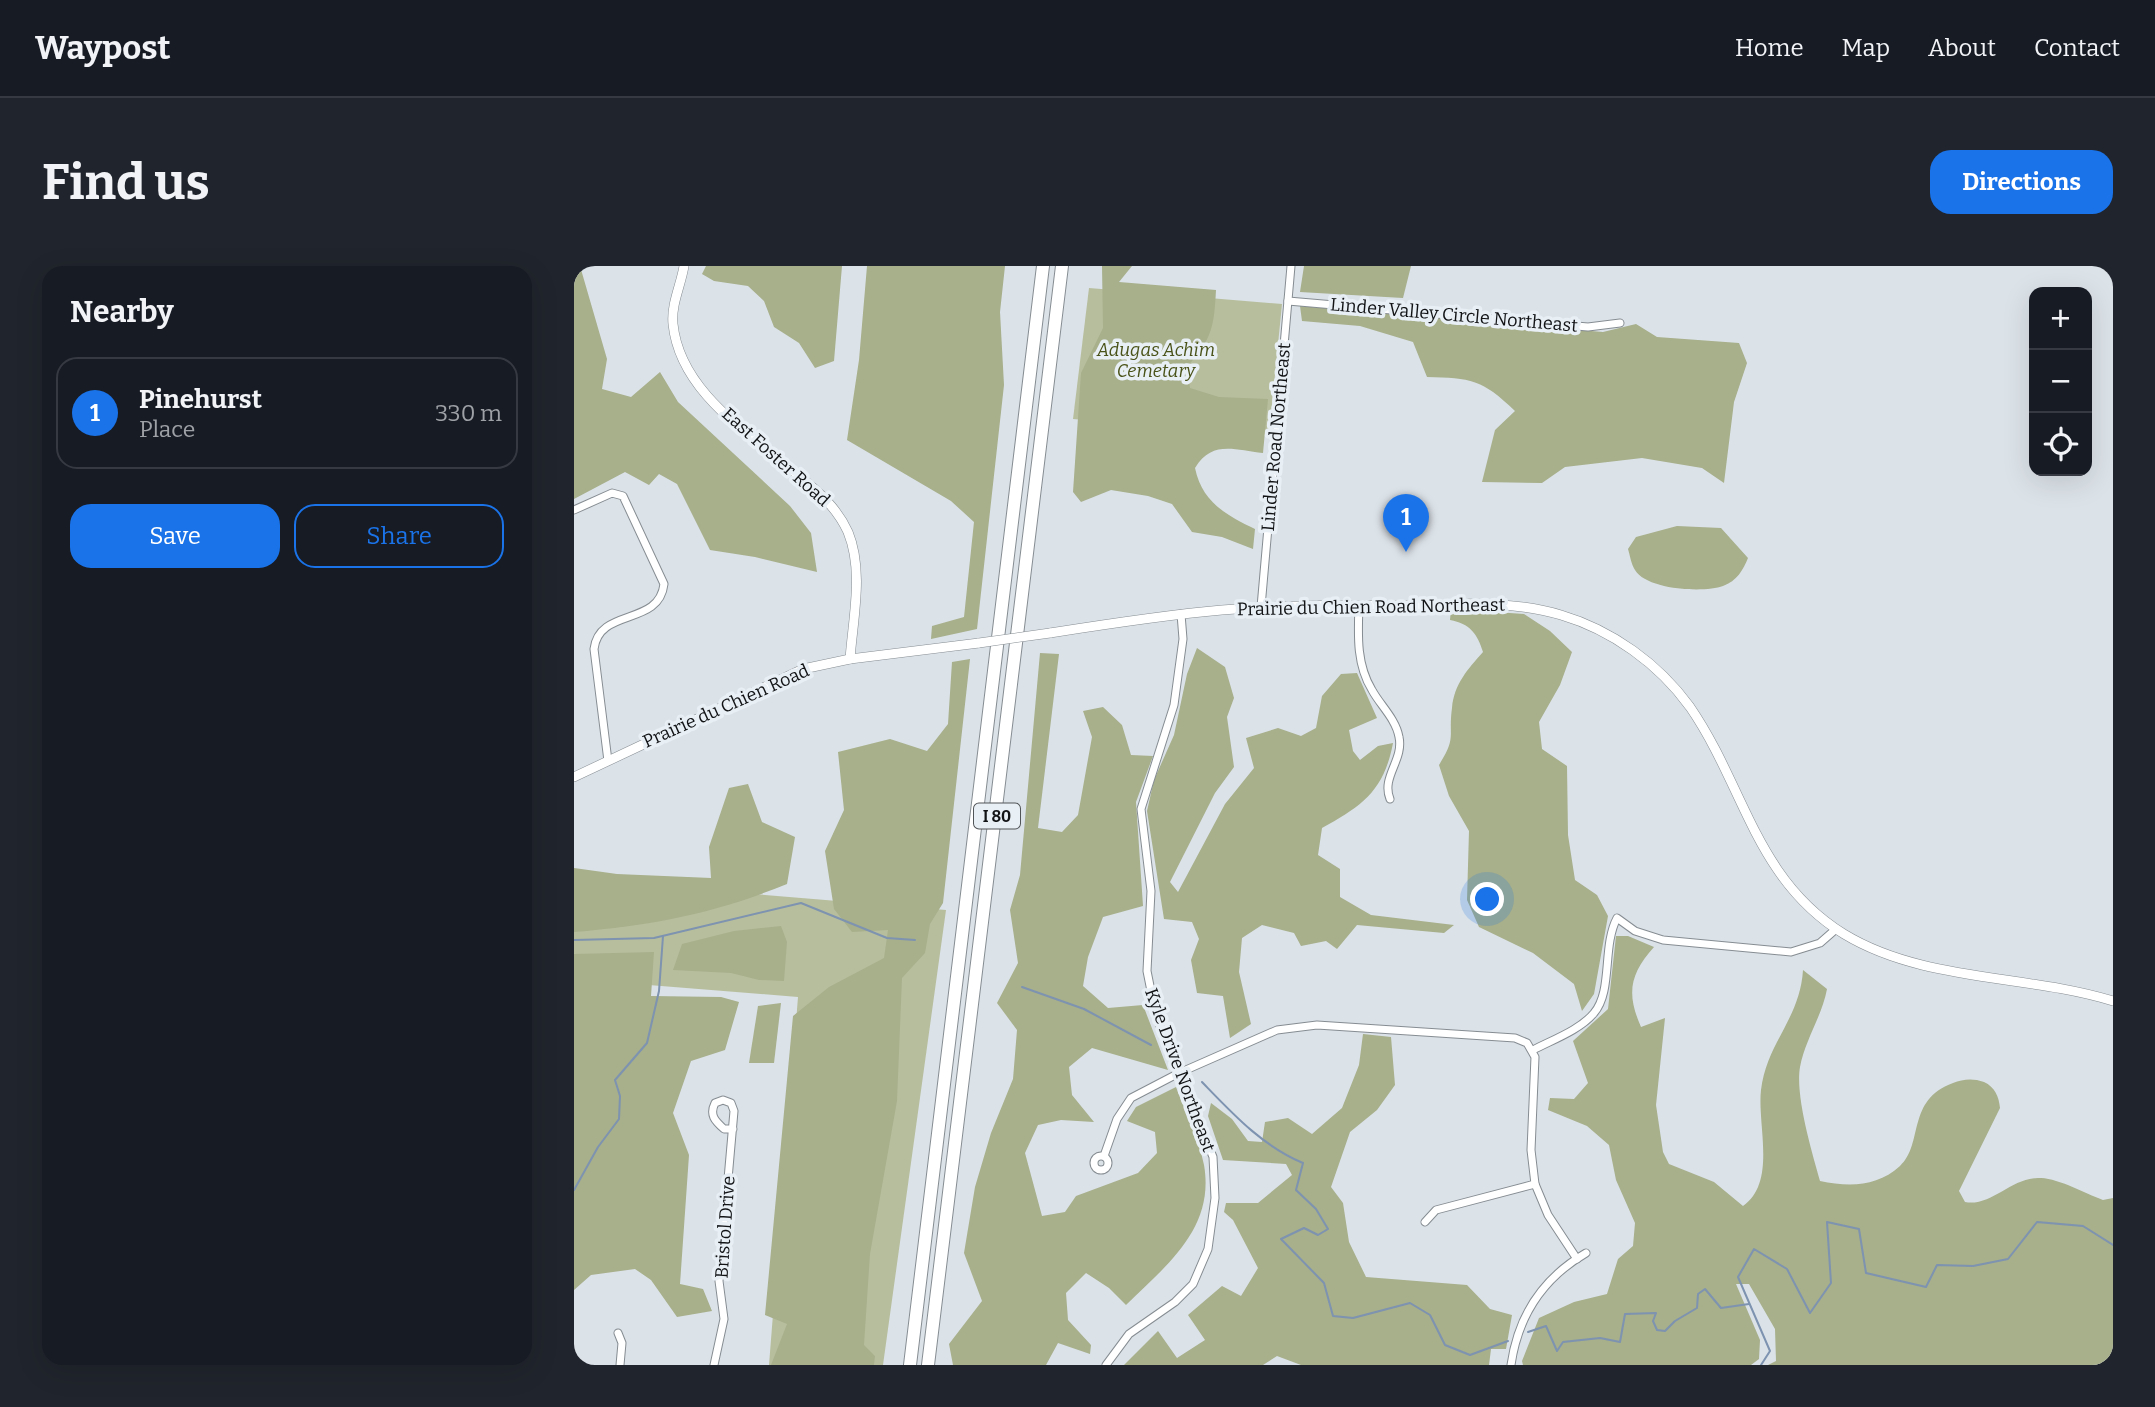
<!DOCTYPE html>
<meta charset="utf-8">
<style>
:root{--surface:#171b24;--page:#20242c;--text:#f1f3f6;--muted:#9ea1a6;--line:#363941;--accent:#1a73e8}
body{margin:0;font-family:Bitter,serif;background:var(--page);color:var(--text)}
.controls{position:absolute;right:21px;top:21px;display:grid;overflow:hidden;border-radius:14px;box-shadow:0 7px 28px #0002}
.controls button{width:63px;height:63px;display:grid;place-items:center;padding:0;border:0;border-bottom:2px solid var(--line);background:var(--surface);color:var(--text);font:35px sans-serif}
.you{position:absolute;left:914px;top:634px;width:24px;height:24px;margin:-18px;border:5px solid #fff;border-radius:50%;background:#1a73e8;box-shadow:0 0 0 10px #1a73e833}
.badge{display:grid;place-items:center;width:46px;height:46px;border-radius:50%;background:var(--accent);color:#fff;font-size:23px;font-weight:700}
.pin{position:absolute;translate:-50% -58px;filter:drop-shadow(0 2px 4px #0008)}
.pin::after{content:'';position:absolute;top:37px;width:24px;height:21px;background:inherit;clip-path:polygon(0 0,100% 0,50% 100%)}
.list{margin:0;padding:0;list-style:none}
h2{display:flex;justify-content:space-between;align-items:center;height:91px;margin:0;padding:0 28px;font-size:30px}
h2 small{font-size:23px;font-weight:400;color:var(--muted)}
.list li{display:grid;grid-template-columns:46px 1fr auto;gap:21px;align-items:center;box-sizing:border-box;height:112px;margin:0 14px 14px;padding:0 14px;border:2px solid var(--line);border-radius:21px}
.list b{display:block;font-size:26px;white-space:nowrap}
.list p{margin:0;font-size:23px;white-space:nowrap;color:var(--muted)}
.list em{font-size:23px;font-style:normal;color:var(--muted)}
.actions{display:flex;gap:14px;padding:21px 28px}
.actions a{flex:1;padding:16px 0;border:2px solid var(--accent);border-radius:21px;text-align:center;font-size:24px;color:var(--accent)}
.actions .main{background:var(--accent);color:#fff}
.icon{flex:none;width:38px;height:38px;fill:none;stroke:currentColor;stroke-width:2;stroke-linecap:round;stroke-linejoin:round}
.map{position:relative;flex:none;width:1539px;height:1099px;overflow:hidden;border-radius:21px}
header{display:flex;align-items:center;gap:42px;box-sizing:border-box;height:98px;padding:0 35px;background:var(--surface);border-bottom:2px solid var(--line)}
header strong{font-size:33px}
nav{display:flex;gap:38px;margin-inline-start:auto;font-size:24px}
.intro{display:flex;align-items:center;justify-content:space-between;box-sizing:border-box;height:168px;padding:0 42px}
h1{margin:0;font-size:49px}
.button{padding:18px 32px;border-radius:21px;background:var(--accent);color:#fff;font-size:24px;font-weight:700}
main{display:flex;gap:42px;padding:0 42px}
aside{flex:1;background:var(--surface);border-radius:21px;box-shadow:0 7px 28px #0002}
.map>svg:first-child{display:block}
.green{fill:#b7be9d}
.forest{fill:#a7af8b}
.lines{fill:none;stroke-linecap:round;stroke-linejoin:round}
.stream{stroke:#7d93b0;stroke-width:2}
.minor-casing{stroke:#868d92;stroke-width:9}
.tertiary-casing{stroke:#868d92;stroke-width:10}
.motorway-casing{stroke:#868d92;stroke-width:14}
.minor{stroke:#fff;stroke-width:7}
.tertiary{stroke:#fff;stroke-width:9}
.motorway{stroke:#fff;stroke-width:12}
.tertiary-bridge-casing{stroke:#868d92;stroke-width:10;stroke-linecap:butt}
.tertiary-bridge{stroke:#fff;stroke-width:9}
.labels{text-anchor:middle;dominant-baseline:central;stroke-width:7;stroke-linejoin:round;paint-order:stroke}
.shield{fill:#e8eff5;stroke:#525558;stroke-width:2}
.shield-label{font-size:16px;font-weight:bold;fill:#111315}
.street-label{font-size:18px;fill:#111315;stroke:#e8eff5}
.park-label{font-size:18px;font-style:italic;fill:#495218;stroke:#e8eff5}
</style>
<header>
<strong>Waypost</strong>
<nav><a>Home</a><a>Map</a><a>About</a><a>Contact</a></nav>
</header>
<div class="intro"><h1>Find us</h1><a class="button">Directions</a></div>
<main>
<aside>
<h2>Nearby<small></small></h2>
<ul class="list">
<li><span class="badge">1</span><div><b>Pinehurst</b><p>Place</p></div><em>330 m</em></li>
</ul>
<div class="actions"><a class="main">Save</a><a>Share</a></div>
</aside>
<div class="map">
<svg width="1539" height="1099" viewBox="0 0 1539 1099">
<rect width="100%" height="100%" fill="#dbe2e8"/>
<!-- green -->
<g class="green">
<polygon points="515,22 708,38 695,169 499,153"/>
<polygon points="0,613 372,644 309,1099 195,1099 224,731 0,713"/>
</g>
<!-- forest -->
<g class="forest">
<polygon points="0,0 6,0 33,93 28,123 57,131 86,106 104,136 216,240 237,267 243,306 181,291 136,284 103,218 85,208 75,219 51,206 0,233"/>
<polygon points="132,0 268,0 260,95 241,102 225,77 200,61 190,35 174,20 140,15 128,8"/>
<polygon points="293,0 431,0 426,46 430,119 403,363 357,373 358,360 390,351 400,256 377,235 273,174 285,94"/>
<path d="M 528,0 L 558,0 L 545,16 L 642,24 C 640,62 638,72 613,101 L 616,122 L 645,131 L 694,133 L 689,187 C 660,184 638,174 621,202 C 628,236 652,249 681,263 L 679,283 L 648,271 L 618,266 L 598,238 L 574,230 L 537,224 L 507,236 L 499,226 L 507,107 L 529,62 Z"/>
<polygon points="730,0 837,0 829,32 726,26"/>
<path d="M 726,40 L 1029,66 L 1062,58 L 1083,71 L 1165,77 L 1173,97 L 1160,136 L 1150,217 L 1128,202 L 1068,192 L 991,201 L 968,217 L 908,216 L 921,164 L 941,145 C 908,113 897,112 853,111 L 839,76 L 786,60 L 728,55 Z"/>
<path d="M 1103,260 L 1147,262 L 1174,292 C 1169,304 1163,315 1149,320 C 1130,327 1073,324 1061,304 C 1057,298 1056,289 1054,283 L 1062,271 Z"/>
<path d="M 877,343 L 950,348 L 976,365 L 998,386 L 986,419 L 965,456 L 968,483 L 993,500 L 994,569 L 1001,614 L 1023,629 L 1034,650 L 1020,728 L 1008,745 L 1000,718 L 959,687 L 905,661 L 893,634 L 895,565 L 875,530 L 865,499 C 883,471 874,471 878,442 C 880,418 894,403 909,386 C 903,367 896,358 876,354 Z"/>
<path d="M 623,382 L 651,401 L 660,432 L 653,451 L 660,501 L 641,527 L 596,616 L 604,626 L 651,538 L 680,502 L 672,472 L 704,462 L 727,470 L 742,462 L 748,430 L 767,408 L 783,407 L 803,452 L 775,464 L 779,485 L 786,494 L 804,480 L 819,477 C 810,525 788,540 748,562 L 744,589 L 766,603 L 766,631 L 797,649 L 880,659 L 870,667 L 783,659 L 763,683 L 752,675 L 727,680 L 720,667 L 688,659 L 668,672 L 665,706 L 677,758 L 656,772 L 649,730 L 623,727 L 617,694 L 625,673 L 618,656 L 590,653 L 573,545 L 580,514 L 600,469 L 613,408 Z"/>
<path d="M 466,387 L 485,388 L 464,562 L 488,566 L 504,549 L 518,471 L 509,445 L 529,441 L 548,459 L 557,489 L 579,490 L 562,536 L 569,640 L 529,651 L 514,691 L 509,720 L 534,742 L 569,739 L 594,804 L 518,782 L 495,801 L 498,829 L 520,856 L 487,854 L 464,859 L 451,887 L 468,950 L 491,946 L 502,930 L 564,907 L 583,887 L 581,866 L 553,855 L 562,841 L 602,821 C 611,846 625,873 630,899 C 641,962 593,999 552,1039 L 535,1022 L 512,1007 L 492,1027 L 494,1054 L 517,1079 L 516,1088 L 484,1077 L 472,1099 L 379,1099 L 375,1078 L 408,1035 L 390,987 L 401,921 L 417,867 L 439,813 L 443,764 L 423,737 L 444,697 L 436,644 L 446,609 Z"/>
<polygon points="396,393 369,637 356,658 351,687 328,712 323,835 296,988 290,1079 301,1090 300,1099 197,1099 213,1058 191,1049 219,750 255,721 310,692 314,664 278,666 260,643 251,585 270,544 264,486 316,473 353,485 374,458 378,396"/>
<path d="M 174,518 L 188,556 L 221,571 L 213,618 C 139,648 79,659 0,666 L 0,602 L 43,608 L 137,612 L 135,581 L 155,522 Z"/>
<polygon points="207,660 213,676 210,715 185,714 157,707 99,704 108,678 160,665"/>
<path d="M 1042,670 L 1054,670 L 1080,681 C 1056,708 1052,727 1067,761 L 1091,752 L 1082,839 L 1089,886 L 1095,898 L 1140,916 L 1169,940 C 1203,916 1183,859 1187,824 C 1193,776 1226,753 1229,704 L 1253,723 C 1248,750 1231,774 1226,801 C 1221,830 1238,886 1246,915 C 1275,921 1303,921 1326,900 C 1350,878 1332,834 1379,817 C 1389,813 1399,812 1410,816 C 1421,821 1425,831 1426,842 L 1385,925 L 1391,936 C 1418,941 1438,910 1467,912 C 1486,913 1510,927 1529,934 L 1539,932 L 1539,1099 L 1194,1099 L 1202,1095 L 1201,1063 L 1175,1018 L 1162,1018 L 1186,1074 L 1185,1093 L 1177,1099 L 949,1099 L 948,1095 L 965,1052 L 1000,1036 L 1033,1028 L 1044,993 L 1059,980 L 1061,957 L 1042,914 L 1035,879 L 1013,860 L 974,844 L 976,832 L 1000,833 L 1014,817 L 999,775 L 1034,743 Z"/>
<polygon points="80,686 77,730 147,731 165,736 151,784 117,795 99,847 115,889 106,1018 129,1023 138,1045 103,1051 77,1014 61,1003 17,1009 0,1024 0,688"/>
<polygon points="207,737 200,797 175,797 184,740"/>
<polygon points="789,768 817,771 821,819 803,844 776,866 757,921 769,937 775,976 792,1011 893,1019 916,1043 938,1049 932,1083 917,1083 915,1099 727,1099 703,1090 689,1099 550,1099 584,1065 603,1092 631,1074 614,1049 648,1020 667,1030 684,1002 659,954 650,946 652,937 684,937 718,909 712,898 649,894 634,850 637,837 658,853 674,875 688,876 691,856 714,852 738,868 768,842 785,799"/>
</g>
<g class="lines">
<!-- stream -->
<g class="stream">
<polyline points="0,674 80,672 227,637 313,672 341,674"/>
<polyline points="448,721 510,743 577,779"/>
<path d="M 628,816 C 658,847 688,880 729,897 L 722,924 L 742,943 L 754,963 L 744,969 L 730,962 L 707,973 L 750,1017 L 759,1050 L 779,1052 L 836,1037 L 856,1049 L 871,1079 L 896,1089 L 934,1075"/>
<polyline points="0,924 24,881 45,853 46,830 41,814 73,777 85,725 89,670"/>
<polyline points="954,1066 972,1060 983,1085 989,1076 1026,1072 1046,1076 1051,1048 1082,1047 1079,1055 1083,1064 1091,1065 1101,1055 1123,1042 1124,1028 1131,1023 1147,1042 1175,1038"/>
<polyline points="1187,1099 1196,1085 1164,1011 1180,983 1213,1003 1236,1047 1257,1017 1253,956 1285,963 1292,1007 1352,1021 1363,999 1399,1000 1434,993 1463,956 1509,960 1539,979"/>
</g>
<!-- minor casing -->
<g class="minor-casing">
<g id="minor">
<polyline points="714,35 1014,61 1046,57"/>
<path d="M 0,244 L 38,227 L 49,230 L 90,318 C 85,361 25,341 20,383 L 34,495"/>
<path d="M 785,339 C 784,368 782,398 798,424 C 806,439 822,453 825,471 C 830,494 807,511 816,533"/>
<polyline points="687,341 717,0"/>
<path d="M 959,784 C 978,774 1006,764 1020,747 C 1039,725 1028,680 1043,652 L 1061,665 L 1089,674 L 1217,686 L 1246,677 L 1262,663"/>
<circle cx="527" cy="897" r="7"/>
<polyline points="530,890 543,853 557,832 605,807 703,764 743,759 941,772 953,777 961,791 957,884 961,918 974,949 1003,993"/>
<polyline points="851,956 862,944 961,918"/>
<polyline points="44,1067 48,1077 46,1099"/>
<path d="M 140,1099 L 150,1053 L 145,1015 L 160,845 L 157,837 L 149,834 L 141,837 C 135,849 141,855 150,863 L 159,863"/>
<polyline points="532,1099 555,1068 601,1036 619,1018 634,983 641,932 639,891 582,750 573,705 577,625 567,543 600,439 609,373 607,348"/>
<path d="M 937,1099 C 944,1050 969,1012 1012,987"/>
</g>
</g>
<!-- tertiary casing -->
<g class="tertiary-casing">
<g id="tertiary">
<path d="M 110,0 C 107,19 97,38 99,58 C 106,127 177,168 225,210 C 245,226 263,242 274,266 C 290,305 279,352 276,393"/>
<path d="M 476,367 C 533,358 590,349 648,344 C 710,339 771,339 833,339 C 885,338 937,334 987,349 C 1038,364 1085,398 1116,441 C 1171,521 1181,613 1270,668 C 1349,716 1451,708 1539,735"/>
<polyline points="0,511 229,403 276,393 405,377"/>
</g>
</g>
<!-- motorway casing -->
<g class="motorway-casing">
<g id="motorway">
<polyline points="336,1099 469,0"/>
<polyline points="354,1099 488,0"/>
</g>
</g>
<!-- minor -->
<use href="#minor" class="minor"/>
<!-- tertiary -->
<use href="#tertiary" class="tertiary"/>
<!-- motorway -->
<use href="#motorway" class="motorway"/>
<!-- tertiary-bridge casing -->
<g class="tertiary-bridge-casing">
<polyline id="tertiary-bridge" points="405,377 476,367"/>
</g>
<!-- tertiary-bridge -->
<use href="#tertiary-bridge" class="tertiary-bridge"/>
</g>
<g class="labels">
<!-- shield labels -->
<rect class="shield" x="400" y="537.5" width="46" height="25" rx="5"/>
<g class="shield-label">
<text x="423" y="550">I 80</text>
</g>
<!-- street labels -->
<g class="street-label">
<text transform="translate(880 49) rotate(5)">Linder Valley Circle Northeast</text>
<text transform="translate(702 171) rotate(-85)">Linder Road Northeast</text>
<text transform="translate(202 191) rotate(42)">East Foster Road</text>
<text transform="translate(797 341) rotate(-1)">Prairie du Chien Road Northeast</text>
<text transform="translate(152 440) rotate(-24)">Prairie du Chien Road</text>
<text transform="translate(606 804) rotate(70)">Kyle Drive Northeast</text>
<text transform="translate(151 961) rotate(-86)">Bristol Drive</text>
</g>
<!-- park labels -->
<g class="park-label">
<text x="582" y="84">Adugas Achim<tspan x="582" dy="21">Cemetary</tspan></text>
</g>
</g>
</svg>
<div class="controls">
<button>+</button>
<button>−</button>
<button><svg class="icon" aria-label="locate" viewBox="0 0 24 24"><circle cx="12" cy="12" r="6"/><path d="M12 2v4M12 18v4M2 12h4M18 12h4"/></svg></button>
</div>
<div class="you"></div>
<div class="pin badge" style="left:832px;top:286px">1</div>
</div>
</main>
